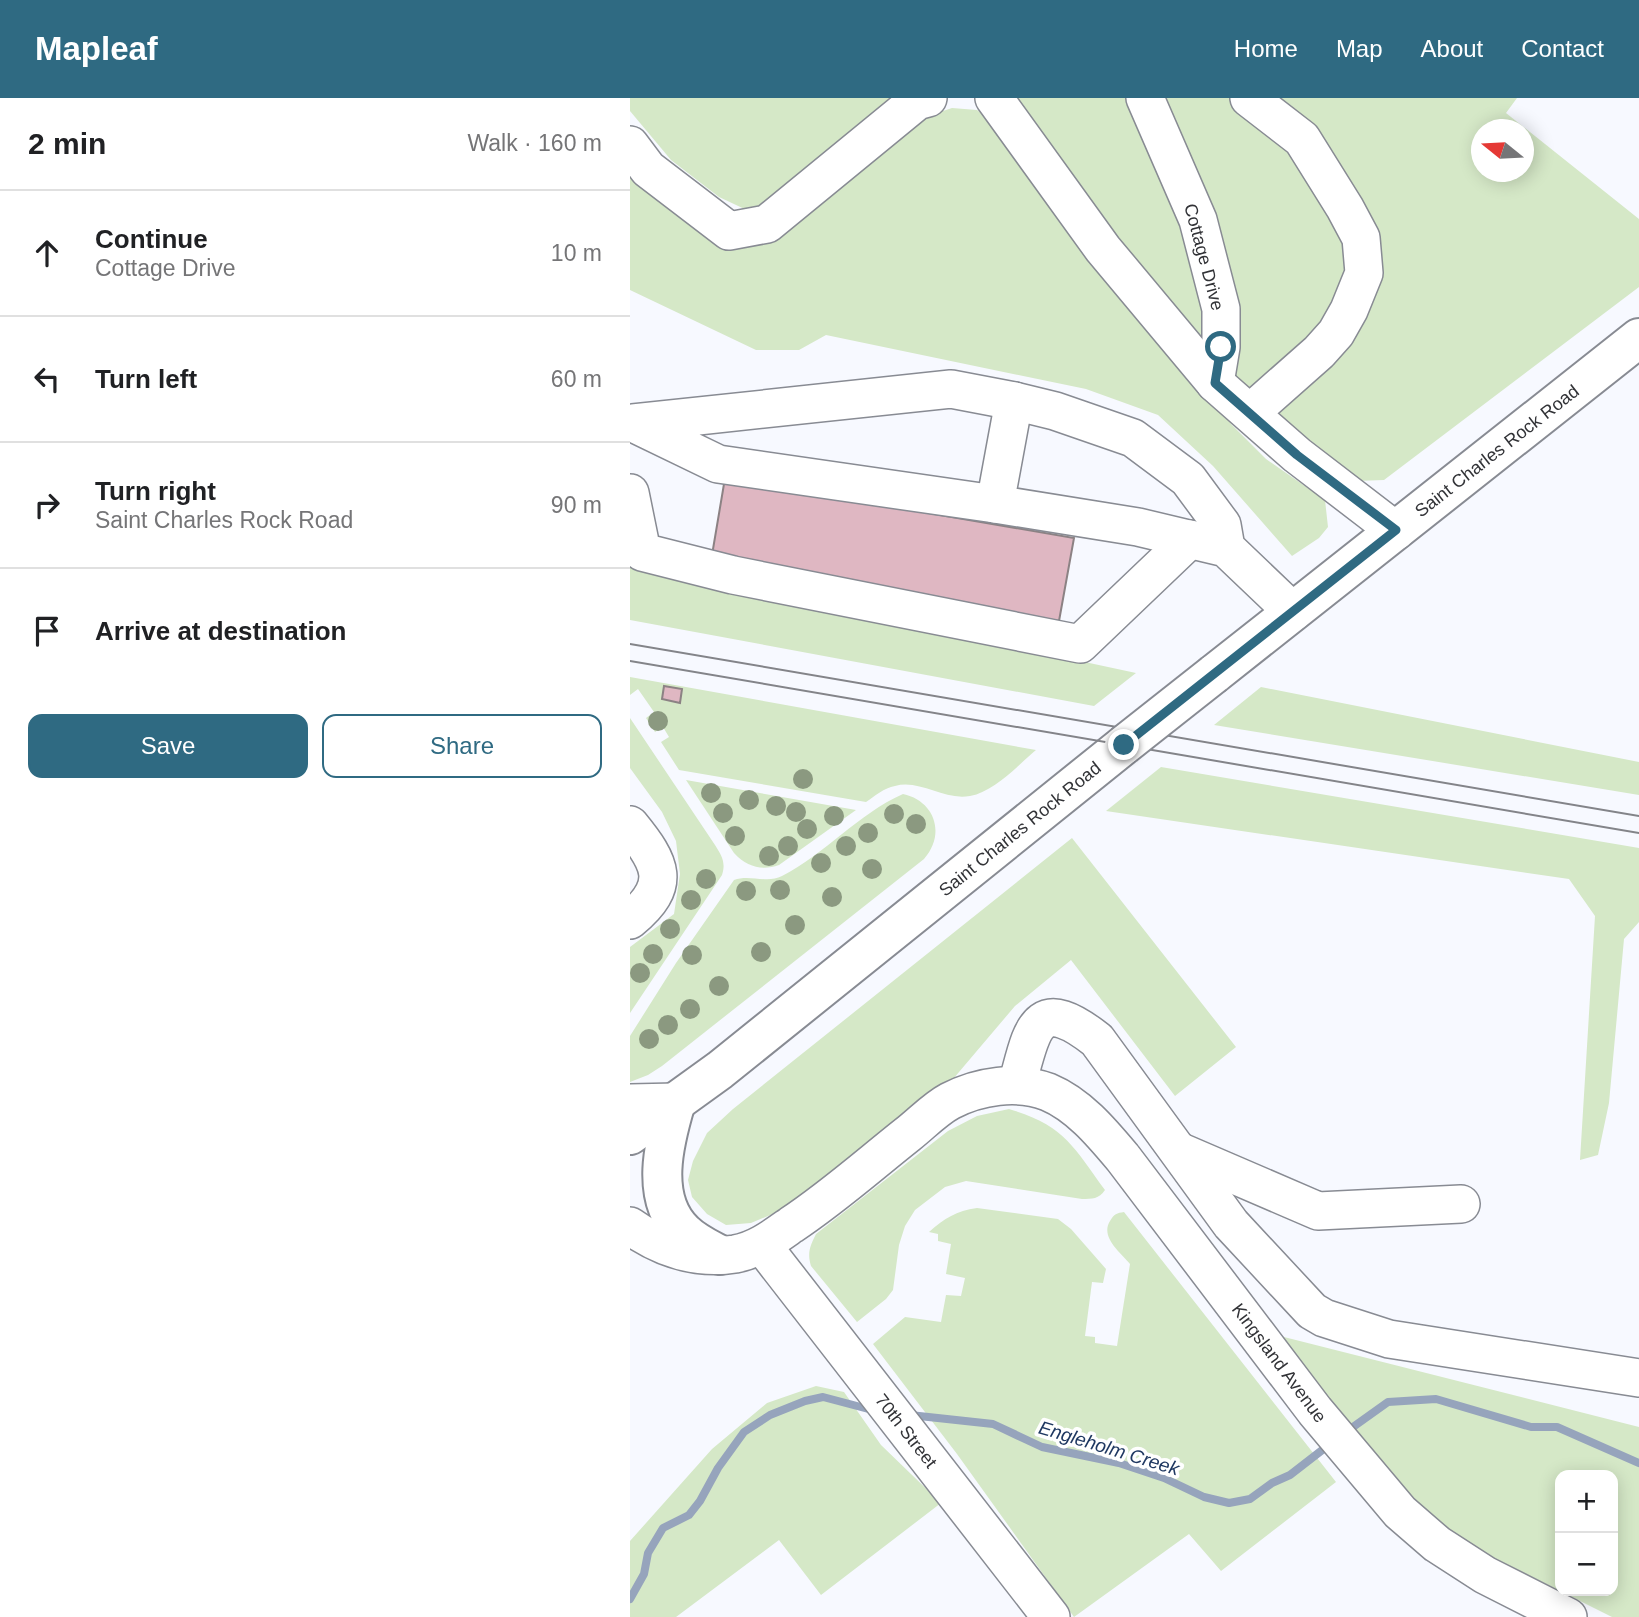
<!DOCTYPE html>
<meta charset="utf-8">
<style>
:root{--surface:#fff;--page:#f6f6f6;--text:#202124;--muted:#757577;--line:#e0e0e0;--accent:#2f6a82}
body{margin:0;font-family:Helvetica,sans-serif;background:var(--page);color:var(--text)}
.controls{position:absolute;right:21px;bottom:21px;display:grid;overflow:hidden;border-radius:14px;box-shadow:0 4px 18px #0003}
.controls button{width:63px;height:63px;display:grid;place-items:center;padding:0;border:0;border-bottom:2px solid var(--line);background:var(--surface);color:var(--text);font:35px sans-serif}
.compass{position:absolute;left:841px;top:21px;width:63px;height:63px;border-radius:50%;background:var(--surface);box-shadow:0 4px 18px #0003;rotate:288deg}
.stop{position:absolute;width:21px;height:21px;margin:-16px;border:5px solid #2f6a82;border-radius:50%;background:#fff}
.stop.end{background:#2f6a82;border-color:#fff;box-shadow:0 2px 7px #0008}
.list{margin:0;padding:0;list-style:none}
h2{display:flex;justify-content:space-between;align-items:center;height:91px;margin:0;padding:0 28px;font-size:30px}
h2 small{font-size:23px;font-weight:400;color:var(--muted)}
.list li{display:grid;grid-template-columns:46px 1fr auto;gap:21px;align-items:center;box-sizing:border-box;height:126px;padding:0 28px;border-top:2px solid var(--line)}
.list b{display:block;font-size:26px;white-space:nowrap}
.list p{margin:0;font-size:23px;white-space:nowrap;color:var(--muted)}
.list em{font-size:23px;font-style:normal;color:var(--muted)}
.actions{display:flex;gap:14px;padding:21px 28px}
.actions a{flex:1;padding:16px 0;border:2px solid var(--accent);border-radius:14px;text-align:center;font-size:24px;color:var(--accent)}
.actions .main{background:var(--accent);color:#fff}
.icon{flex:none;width:38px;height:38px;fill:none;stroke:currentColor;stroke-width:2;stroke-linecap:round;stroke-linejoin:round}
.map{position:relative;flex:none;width:1009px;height:1519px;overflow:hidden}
header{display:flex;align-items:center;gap:42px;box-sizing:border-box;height:98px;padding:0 35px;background:var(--accent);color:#fff}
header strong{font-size:33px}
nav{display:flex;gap:38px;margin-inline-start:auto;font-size:24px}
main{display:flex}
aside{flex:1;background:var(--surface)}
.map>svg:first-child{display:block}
.green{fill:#d5e8c7;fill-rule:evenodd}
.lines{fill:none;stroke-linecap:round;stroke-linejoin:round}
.stream{stroke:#96a4bc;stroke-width:8}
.building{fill:#dfb7c2;stroke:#8c8284;stroke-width:2}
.minor-casing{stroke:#888b93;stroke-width:40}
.major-casing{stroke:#888b93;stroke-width:42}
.minor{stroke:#fff;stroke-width:37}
.major{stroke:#fff;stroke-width:38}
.tram{stroke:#838489;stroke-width:2}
.major-bridge-casing{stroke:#888b93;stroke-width:42;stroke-linecap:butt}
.major-bridge{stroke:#fff;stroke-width:38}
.tree{fill:#8b9980}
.route{stroke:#2f6a82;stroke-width:9}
.labels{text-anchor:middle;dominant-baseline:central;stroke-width:7;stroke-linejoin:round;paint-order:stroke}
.street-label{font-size:18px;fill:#323337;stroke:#fff}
.water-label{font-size:19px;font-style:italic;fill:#1f3861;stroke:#fff}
</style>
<header>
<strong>Mapleaf</strong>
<nav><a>Home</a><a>Map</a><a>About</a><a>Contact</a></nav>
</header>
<main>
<aside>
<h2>2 min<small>Walk · 160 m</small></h2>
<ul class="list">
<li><svg class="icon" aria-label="ahead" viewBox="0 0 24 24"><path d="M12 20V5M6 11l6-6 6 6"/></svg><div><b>Continue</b><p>Cottage Drive</p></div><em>10 m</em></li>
<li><svg class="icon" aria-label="left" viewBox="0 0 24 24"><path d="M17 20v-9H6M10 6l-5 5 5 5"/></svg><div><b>Turn left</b></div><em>60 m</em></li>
<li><svg class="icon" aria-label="right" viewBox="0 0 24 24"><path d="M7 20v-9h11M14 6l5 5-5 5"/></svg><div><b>Turn right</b><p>Saint Charles Rock Road</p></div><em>90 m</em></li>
<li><svg class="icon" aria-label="arrive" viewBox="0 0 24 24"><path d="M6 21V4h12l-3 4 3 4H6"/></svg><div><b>Arrive at destination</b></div></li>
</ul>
<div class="actions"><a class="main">Save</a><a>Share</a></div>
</aside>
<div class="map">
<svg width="1009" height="1519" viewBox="0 0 1009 1519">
<rect width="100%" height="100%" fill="#f7f9ff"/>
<!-- green -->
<g class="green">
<polygon points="0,0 271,0 163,86 121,114 89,99 41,62 0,13"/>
<path d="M 382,0 L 887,0 L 876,15 L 1009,121 L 1009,189 L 754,382 L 726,383 L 609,292 L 536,211 ZM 852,32 L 894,32 L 894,74 L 852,74 Z"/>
<polygon points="322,10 347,12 368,28 437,121 602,327 636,361 695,402 698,429 689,440 662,458 583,368 528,317 456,291 196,237 169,252 126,252 0,192 0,73 58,125 92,140 125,140 166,127 295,19"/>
<polygon points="0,445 62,480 506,575 464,608 0,522"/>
<path d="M 0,579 L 406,652 C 387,668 365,693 340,698 C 314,703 290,681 265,688 C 254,690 245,698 236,704 L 49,672 L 31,644 L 39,639 L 33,629 L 25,634 L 16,620 L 24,614 L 8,591 L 0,597 Z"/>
<polygon points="631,589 1009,664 1009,697 584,627"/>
<path d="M 0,620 L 85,747 C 92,758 96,765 92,777 L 0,915 L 0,849 L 44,816 L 50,776 L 46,743 L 32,714 L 0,670 Z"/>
<polygon points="531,669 1009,750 1009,824 994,841 979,1005 968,1057 950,1062 965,818 939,781 476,713"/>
<path d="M 56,682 L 226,712 L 149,767 C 132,773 117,769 104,755 Z"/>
<path d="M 273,696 C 305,703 316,736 294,761 L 32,968 L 18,977 L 0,984 L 0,938 L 46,865 L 104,782 C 120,776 137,786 152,778 C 195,756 228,716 273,696 Z"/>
<polygon points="442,740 606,949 545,998 441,862 385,908 318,987 157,1110 121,1125 96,1127 77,1116 62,1099 58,1082 63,1063 77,1035 103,1011"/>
<path d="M 379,1011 C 434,1027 443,1048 475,1092 C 469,1101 462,1101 452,1101 L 336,1083 L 315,1089 L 285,1112 L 275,1128 L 269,1147 L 263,1192 L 256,1201 L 227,1224 L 181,1168 C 177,1155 180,1148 186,1136 L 318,1033 L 347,1018 Z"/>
<path d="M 347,1110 L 428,1121 L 441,1131 L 476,1171 L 473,1185 L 462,1184 L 455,1238 L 465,1239 L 465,1245 L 487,1248 L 500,1166 C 490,1154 470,1139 480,1123 C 484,1116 487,1115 494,1114 L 706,1384 L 591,1473 L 559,1436 L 444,1519 L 327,1356 L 243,1246 L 275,1219 L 311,1224 L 316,1197 L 331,1198 L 335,1180 L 316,1176 L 321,1146 L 308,1143 L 308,1136 L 299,1134 C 315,1120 326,1113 347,1110 Z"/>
<path d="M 650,1238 L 1009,1329 L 1009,1519 L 982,1519 L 930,1493 L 983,1493 L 983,1377 L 930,1377 L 930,1493 C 896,1475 852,1457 822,1434 C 752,1381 701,1308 650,1238 Z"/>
<polygon points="186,1288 214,1294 251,1347 311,1405 191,1497 149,1442 46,1519 0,1519 0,1443 82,1351 137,1305"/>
</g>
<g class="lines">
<!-- stream -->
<g class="stream">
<polyline points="280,1317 363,1326 412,1349 489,1365 534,1380 574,1399 599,1405 620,1401 642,1385 660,1377 700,1346"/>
<polyline points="716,1334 758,1304 806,1301 901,1329 927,1329 1009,1365"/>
<polyline points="0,1501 14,1476 18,1455 33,1430 59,1417 70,1403 88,1370 114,1334 140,1317 175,1303 193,1299 246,1313"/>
</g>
</g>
<!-- building -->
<g class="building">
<polygon points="95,380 444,440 429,523 81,463"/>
<polygon points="34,588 52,591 50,605 32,601"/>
</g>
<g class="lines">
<!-- minor casing -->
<g class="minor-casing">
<g id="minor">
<polyline points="364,0 473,151 585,285 667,357 766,433"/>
<polyline points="515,0 568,122 591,211 591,249 585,285"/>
<polyline points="619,0 672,41 715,110 731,140 734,175 719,212 706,235 689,254 620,315"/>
<polyline points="0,47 18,71 99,133 137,126 287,3 298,0"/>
<polyline points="0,395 12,454 103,477 450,546 560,441"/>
<polyline points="365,406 88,366 3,325 321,291 384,303"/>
<polyline points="596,450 592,427 558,381 503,340 425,313 384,303 365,406 508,429 596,450 663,514"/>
<path d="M 0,727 C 31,765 43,787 0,822"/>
<path d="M 387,987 C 402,933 405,893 467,942 L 601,1126 L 682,1213 L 694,1220 L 759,1241 L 1009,1280"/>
<polyline points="0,1005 46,1004"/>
<polyline points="551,1054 688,1113 831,1106"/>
<path d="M 0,1128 C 31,1150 67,1162 105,1156 C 127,1152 144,1139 161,1127 C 202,1100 240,1066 278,1036 C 292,1025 305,1011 320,1003 C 349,988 387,982 418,994 C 449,1007 472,1035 493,1060 L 685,1313 L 770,1414 L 807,1446 L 855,1477 L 938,1519"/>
<polyline points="132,1147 421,1519"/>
</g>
</g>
<!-- major casing -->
<g class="major-casing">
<g id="major">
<polyline points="584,576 1009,240"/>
<path d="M 46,1004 C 34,1044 19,1101 54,1134 C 64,1144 77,1150 90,1157"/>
<polyline points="0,1037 90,972 494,647"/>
</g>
</g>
<!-- minor -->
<use href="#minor" class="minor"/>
<!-- major -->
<use href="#major" class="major"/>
<!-- tram -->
<g class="tram">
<polyline points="0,546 1009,718"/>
<polyline points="0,563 1009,735"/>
</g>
<!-- major-bridge casing -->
<g class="major-bridge-casing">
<polyline id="major-bridge" points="494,647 584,576"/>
</g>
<!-- major-bridge -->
<use href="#major-bridge" class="major-bridge"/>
</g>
<!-- trees -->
<g class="tree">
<circle cx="28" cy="623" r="10"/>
<circle cx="173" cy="681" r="10"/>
<circle cx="81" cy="695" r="10"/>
<circle cx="119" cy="702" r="10"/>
<circle cx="146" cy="708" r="10"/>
<circle cx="166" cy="714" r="10"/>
<circle cx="93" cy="715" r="10"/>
<circle cx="264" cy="716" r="10"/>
<circle cx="204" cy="718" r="10"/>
<circle cx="286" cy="726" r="10"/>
<circle cx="177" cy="731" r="10"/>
<circle cx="238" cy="735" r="10"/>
<circle cx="105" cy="738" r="10"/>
<circle cx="158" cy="748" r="10"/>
<circle cx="216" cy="748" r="10"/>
<circle cx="139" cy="758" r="10"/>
<circle cx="191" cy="765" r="10"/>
<circle cx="242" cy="771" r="10"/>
<circle cx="76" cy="781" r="10"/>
<circle cx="150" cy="792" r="10"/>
<circle cx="116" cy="793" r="10"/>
<circle cx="202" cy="799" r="10"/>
<circle cx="61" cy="802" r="10"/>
<circle cx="165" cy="827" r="10"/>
<circle cx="40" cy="831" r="10"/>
<circle cx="131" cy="854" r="10"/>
<circle cx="23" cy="856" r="10"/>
<circle cx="62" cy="857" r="10"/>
<circle cx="10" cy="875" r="10"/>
<circle cx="89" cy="888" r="10"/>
<circle cx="60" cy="911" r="10"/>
<circle cx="38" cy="927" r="10"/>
<circle cx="19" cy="941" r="10"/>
</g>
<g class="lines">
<!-- route -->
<polyline class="route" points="494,647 766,432 667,357 585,285 591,249"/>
</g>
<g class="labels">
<!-- street labels -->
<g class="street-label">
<text transform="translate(574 159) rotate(75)">Cottage Drive</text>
<text transform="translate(867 353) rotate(-38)">Saint Charles Rock Road</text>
<text transform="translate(390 731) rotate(-39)">Saint Charles Rock Road</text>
<text transform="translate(649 1265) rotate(53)">Kingsland Avenue</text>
<text transform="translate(276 1333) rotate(52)">70th Street</text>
</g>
<!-- water labels -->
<g class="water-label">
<text transform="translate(479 1350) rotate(17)">Engleholm Creek</text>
</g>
</g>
</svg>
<div class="controls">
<button>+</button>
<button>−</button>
</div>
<svg class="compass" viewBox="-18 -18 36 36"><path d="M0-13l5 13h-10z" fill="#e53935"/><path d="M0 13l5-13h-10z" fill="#757577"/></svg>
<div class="stop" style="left:591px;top:249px"></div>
<div class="stop end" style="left:494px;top:647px"></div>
</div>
</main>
